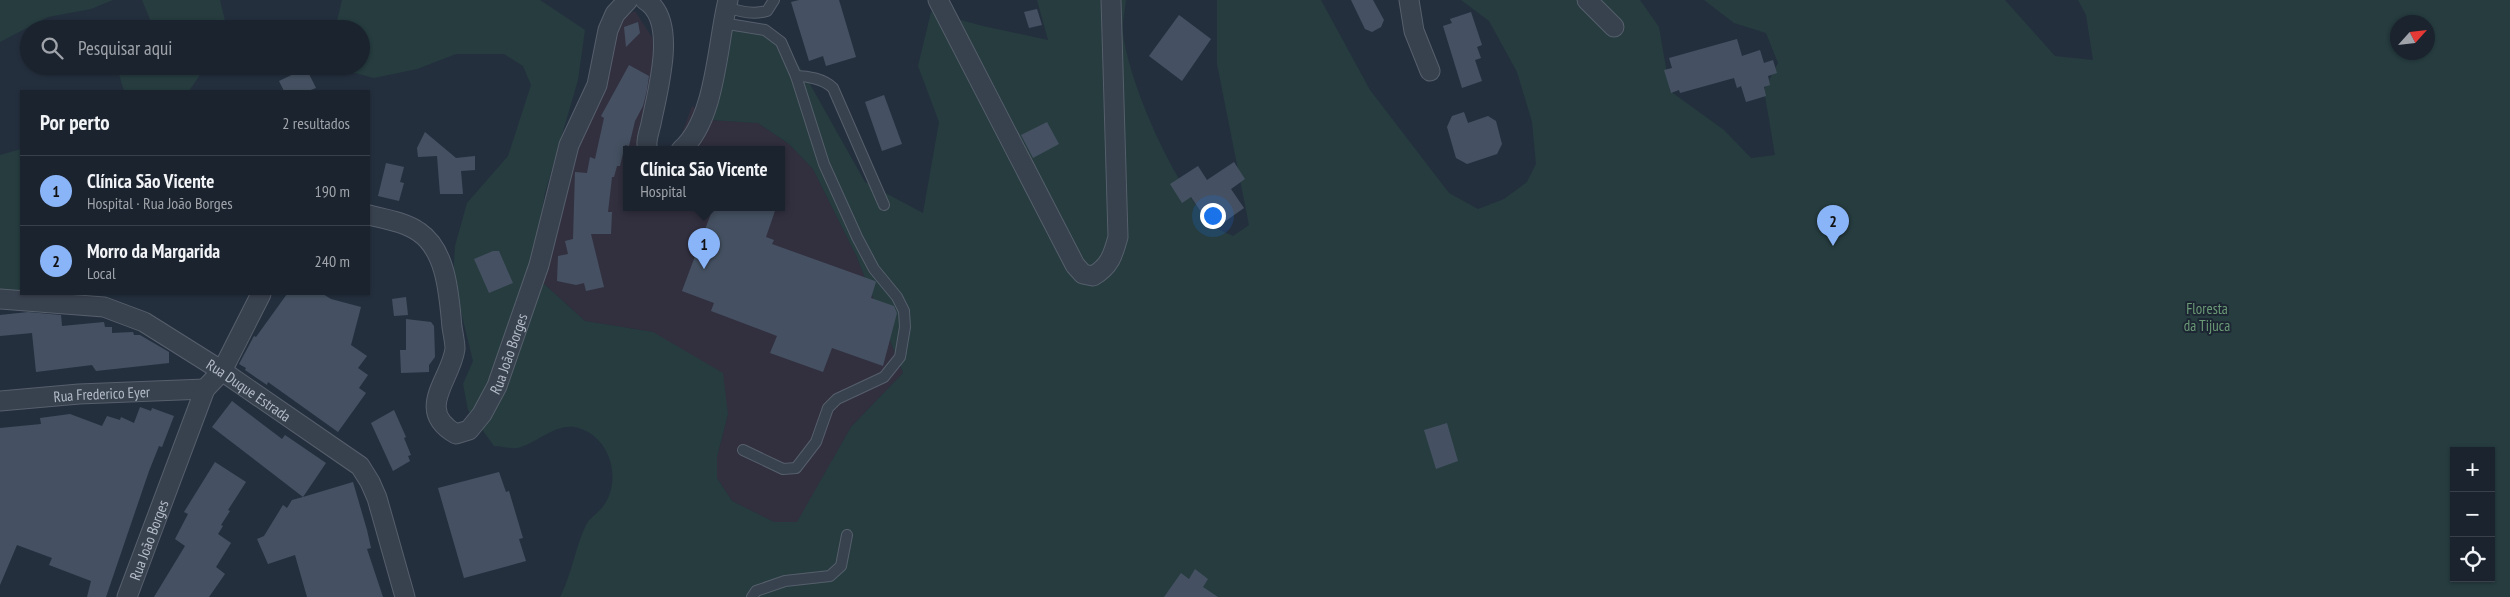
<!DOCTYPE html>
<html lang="pt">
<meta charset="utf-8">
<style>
:root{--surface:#1b232e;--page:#242b36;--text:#f1f3f6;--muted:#a0a4aa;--line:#39404a;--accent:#8ab4f8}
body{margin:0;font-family:"PT Sans Narrow",sans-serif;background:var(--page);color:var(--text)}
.controls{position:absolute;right:15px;bottom:15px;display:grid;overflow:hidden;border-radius:0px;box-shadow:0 1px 4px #0004}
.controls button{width:45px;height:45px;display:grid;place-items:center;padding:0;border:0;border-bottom:1px solid var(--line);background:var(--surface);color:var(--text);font:25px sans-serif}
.compass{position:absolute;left:2390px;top:15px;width:45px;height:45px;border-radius:50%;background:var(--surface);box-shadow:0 1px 4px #0004;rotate:63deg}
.you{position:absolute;left:1212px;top:215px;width:18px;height:18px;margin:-12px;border:4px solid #fff;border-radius:50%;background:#1a73e8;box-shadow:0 0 0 8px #1a73e833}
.badge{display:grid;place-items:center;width:32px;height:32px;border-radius:50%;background:var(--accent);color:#111;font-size:16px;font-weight:700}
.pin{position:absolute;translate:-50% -41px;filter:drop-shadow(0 1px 2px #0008)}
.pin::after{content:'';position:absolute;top:26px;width:18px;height:15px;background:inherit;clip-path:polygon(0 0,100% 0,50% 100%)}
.popup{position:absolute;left:623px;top:146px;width:162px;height:65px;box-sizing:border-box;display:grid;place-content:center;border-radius:0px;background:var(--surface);filter:drop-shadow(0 1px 4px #0005);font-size:16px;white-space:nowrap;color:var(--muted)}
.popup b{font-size:19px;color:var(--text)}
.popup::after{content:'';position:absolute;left:50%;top:100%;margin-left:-10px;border:10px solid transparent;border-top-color:var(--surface)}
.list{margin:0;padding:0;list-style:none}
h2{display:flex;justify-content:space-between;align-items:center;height:65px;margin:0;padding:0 20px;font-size:21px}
h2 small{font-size:16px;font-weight:400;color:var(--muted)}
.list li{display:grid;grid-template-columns:32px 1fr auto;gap:15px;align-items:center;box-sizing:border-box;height:70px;padding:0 20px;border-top:1px solid var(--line)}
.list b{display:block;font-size:19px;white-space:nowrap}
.list p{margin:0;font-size:16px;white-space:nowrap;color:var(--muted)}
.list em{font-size:16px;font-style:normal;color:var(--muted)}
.icon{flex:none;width:28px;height:28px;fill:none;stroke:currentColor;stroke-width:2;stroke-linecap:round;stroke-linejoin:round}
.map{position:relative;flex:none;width:2510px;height:597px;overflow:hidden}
.search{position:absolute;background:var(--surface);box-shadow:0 1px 4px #0004;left:20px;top:20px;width:350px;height:55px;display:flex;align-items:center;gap:12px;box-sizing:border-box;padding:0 18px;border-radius:28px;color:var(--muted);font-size:19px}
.panel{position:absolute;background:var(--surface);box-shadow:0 1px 4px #0004;left:20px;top:90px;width:350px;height:205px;border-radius:0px}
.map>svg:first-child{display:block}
.medical{fill:#32303f}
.green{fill:#263c3f;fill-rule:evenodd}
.building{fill:#455162}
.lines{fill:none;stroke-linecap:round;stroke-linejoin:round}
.lane-casing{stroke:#565f6c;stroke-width:12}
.street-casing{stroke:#565f6c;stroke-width:21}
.lane{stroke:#38414e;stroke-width:10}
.street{stroke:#38414e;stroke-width:19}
.labels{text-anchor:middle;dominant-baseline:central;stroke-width:4;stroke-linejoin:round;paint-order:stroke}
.park-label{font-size:15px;fill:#6b9a76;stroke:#1d2633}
.street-label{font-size:15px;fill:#b4bcc9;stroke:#1d2633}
</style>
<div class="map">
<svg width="2510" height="597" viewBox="0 0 2510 597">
<rect width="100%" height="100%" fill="#242f3e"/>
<!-- medical -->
<polygon class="medical" points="635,11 666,59 643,150 626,150 626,208 782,208 782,150 676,150 692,106 710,120 758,123 789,144 813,169 856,255 903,373 851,427 798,522 774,522 732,501 717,478 717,457 728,414 653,332 585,321 543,283 602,27"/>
<!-- green -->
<g class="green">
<polygon points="0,0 113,0 91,9 48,17 0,42"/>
<polygon points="142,0 220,0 227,29 150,29 153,27"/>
<path d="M 342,0 L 540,0 L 585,30 L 578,80 L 545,193 L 536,249 L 543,283 L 585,321 L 653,332 L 723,373 L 728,414 L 717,457 L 717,478 L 732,501 L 774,522 L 797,522 L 851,427 L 903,373 L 856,255 L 813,169 L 789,144 L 758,123 L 710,120 L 731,27 L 781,38 L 806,77 L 865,182 L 923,213 L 939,122 L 918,66 L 931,12 L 983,26 L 1048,40 L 1037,0 L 1126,0 C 1125,11 1122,23 1123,34 C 1130,86 1175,188 1213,225 C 1218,230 1227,233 1233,236 L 1249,225 L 1217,64 L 1217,0 L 1321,0 L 1370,90 L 1449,193 L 1478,209 L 1504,199 L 1527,182 L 1536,164 L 1532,122 L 1517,72 L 1489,21 L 1461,0 L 1640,0 L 1659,27 L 1670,91 L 1724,130 L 1751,158 L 1775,155 L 1764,90 L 1778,63 L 1766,33 L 1734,23 L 1704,0 L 2005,0 L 2055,56 L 2093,60 L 2086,15 L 2078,0 L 2510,0 L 2510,597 L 560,597 C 572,574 575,548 586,525 C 590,517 599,513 604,505 C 623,478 609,433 574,427 C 554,424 536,444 517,448 C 510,449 501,446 494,446 L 468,410 L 463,384 L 473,361 L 453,279 L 455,246 L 467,203 L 508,156 L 531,85 L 523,66 L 504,54 L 456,54 L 417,69 L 374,78 L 347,71 L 343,66 L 361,66 L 361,29 L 335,29 ZM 2398,22 L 2428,22 L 2428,52 L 2398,52 ZM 2454,451 L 2491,451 L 2491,578 L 2454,578 Z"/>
<polygon points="113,66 206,66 189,91 124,91 118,71"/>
<polygon points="21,149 21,294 0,304 0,155"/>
</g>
<!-- building -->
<g class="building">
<polygon points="799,0 839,0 856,57 826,66 823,56 809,61 791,2"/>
<polygon points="1351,0 1373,0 1384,20 1381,27 1372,32 1365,29"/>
<polygon points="1037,9 1042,25 1029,28 1024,12"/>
<polygon points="1471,12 1482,45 1477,47 1481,58 1475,60 1482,81 1462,88 1443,26 1452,23 1450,19"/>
<polygon points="1179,15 1211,39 1182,81 1149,56"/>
<polygon points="638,22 640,33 626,47 624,27"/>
<polygon points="1737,39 1742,56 1760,50 1764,63 1773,60 1777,73 1768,76 1770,85 1764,87 1766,96 1746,102 1741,86 1737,88 1734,78 1680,93 1679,90 1671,93 1664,70 1672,68 1669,58"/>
<polygon points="629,65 649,76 647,90 643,106 635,121 629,146 625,145 620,166 617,166 614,177 612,177 608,212 612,212 611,234 591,234 604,287 586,291 584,283 576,285 557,281 558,256 568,254 565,241 573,239 575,172 587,173 590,157 595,159 604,118 601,116"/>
<polygon points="306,68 316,88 308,91 284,91 279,81"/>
<polygon points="884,95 902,144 882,151 865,102"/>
<polygon points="1464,112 1468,123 1488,116 1496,121 1502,144 1497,154 1467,164 1456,158 1447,127 1452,116"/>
<polygon points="1047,122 1059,144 1033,158 1021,135"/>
<polygon points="425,132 456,158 475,156 475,170 461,171 463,194 440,194 437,156 418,157 417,148"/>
<polygon points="1234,162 1245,179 1231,189 1244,208 1213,230 1191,197 1182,203 1170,184 1198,166 1207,180"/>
<polygon points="386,163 404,167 400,182 404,183 399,201 378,196"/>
<polygon points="713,208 776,208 766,237 774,240 772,244 875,281 876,282 871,298 894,306 897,313 883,366 832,348 823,372 770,353 777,336 711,311 714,303 682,291"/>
<polygon points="493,251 499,251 513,283 489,293 474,259"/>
<polygon points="287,294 323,294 331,299 361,307 351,345 367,356 358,368 368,375 359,388 366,393 338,432 268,382 267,385 245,370 246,368 239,364 254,336 256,337"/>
<polygon points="406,297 408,315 394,316 392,299"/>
<polygon points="28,312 61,315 62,326 104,322 105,327 112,327 112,333 133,332 134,335 140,335 169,352 169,363 96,371 92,365 36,372 32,333 0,336 0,315"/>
<polygon points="406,319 431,322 434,326 435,357 429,365 429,372 401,373 400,350 406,350"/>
<polygon points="232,401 282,439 285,435 326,463 303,497 353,482 367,530 371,548 367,549 383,597 307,597 295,555 268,564 257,539 264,536 283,505 287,508 292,500 303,497 212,427"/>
<polygon points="140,407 151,411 152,408 174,416 162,447 159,446 149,471 106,597 87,597 91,581 49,565 52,558 17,545 0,585 0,428 41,424 40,418 70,414 102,426 107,416 120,420 121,417 134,423"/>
<polygon points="394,410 406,437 404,438 411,455 408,456 410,461 393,471 371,423"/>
<polygon points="1447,423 1458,461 1436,469 1424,430"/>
<polygon points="215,462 246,482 228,510 230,511 221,525 223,526 218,534 231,543 216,567 225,574 209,597 154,597 185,546 175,539 188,514 184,512"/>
<polygon points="499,472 506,492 509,491 523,538 519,539 526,561 464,578 438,488"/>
<polygon points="1195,569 1208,579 1203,587 1218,597 1164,597 1181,573 1189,579"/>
</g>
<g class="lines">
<!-- lane casing -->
<g class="lane-casing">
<g id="lane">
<path d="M 727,7 C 740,12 753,15 767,11 L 774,0"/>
<polyline points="722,23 765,30 781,42 796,76 824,164 857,237 874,269 897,297 904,311 905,327 900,357 884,377 837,399 828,408 816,442 796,468 783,469 743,450"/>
<path d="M 796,76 C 808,76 824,79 833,88 L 884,205"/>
<polyline points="752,597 756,591 785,581 830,576 841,566 847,535"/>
</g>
</g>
<!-- street casing -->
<g class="street-casing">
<g id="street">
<path d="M 645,0 C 679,20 657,92 651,124 C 649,132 645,143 648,150"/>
<path d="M 938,0 L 1075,265 L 1083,274 L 1093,276 C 1110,266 1113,255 1118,237 L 1111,0"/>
<polyline points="1409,0 1414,31 1430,71"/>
<polyline points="1587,0 1614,27"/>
<path d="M 681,150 C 716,120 717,44 728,0"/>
<path id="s1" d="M 369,215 C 385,219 405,222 419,232 C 447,251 449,296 452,327 C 453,334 455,342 455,349 C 451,380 414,410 456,434 L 469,430 L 482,414 L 497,386 L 539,265 L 569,145 L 597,85 L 608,30 L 615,14 L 628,0"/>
<path id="s2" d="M 0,299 L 104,307 L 144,322 L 222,371 L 360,466 L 370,482 L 377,498 L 405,597"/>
<path id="s3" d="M 0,401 L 79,394 L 205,389"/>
<path id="s4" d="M 127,597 L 205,389 L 222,371 L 261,294"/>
</g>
</g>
<!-- lane -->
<use href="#lane" class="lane"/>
<!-- street -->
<use href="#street" class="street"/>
</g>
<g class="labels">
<!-- park labels -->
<g class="park-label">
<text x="2207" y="308">Floresta<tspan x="2207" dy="17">da Tijuca</tspan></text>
</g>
<!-- street labels -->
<g class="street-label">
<text stroke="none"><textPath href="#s1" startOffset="376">Rua João Borges</textPath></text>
<text stroke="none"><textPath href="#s2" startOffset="272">Rua Duque Estrada</textPath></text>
<text stroke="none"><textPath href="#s3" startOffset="102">Rua Frederico Eyer</textPath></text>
<text stroke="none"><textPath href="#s4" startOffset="61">Rua João Borges</textPath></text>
</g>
</g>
</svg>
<div class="controls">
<button>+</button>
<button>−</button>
<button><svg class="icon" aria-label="locate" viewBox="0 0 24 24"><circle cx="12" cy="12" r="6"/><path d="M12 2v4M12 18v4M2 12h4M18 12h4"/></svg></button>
</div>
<svg class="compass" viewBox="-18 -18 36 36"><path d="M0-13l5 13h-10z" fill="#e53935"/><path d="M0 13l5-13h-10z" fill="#a0a4aa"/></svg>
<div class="you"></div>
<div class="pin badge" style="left:704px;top:269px">1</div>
<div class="popup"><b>Clínica São Vicente</b>Hospital</div>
<div class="pin badge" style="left:1833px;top:246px">2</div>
<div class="search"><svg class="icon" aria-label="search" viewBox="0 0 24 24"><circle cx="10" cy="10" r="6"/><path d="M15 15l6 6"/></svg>Pesquisar aqui</div>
<section class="panel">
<h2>Por perto<small>2 resultados</small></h2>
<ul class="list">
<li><span class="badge">1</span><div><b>Clínica São Vicente</b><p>Hospital · Rua João Borges</p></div><em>190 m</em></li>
<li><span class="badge">2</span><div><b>Morro da Margarida</b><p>Local</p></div><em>240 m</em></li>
</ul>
</section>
</div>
